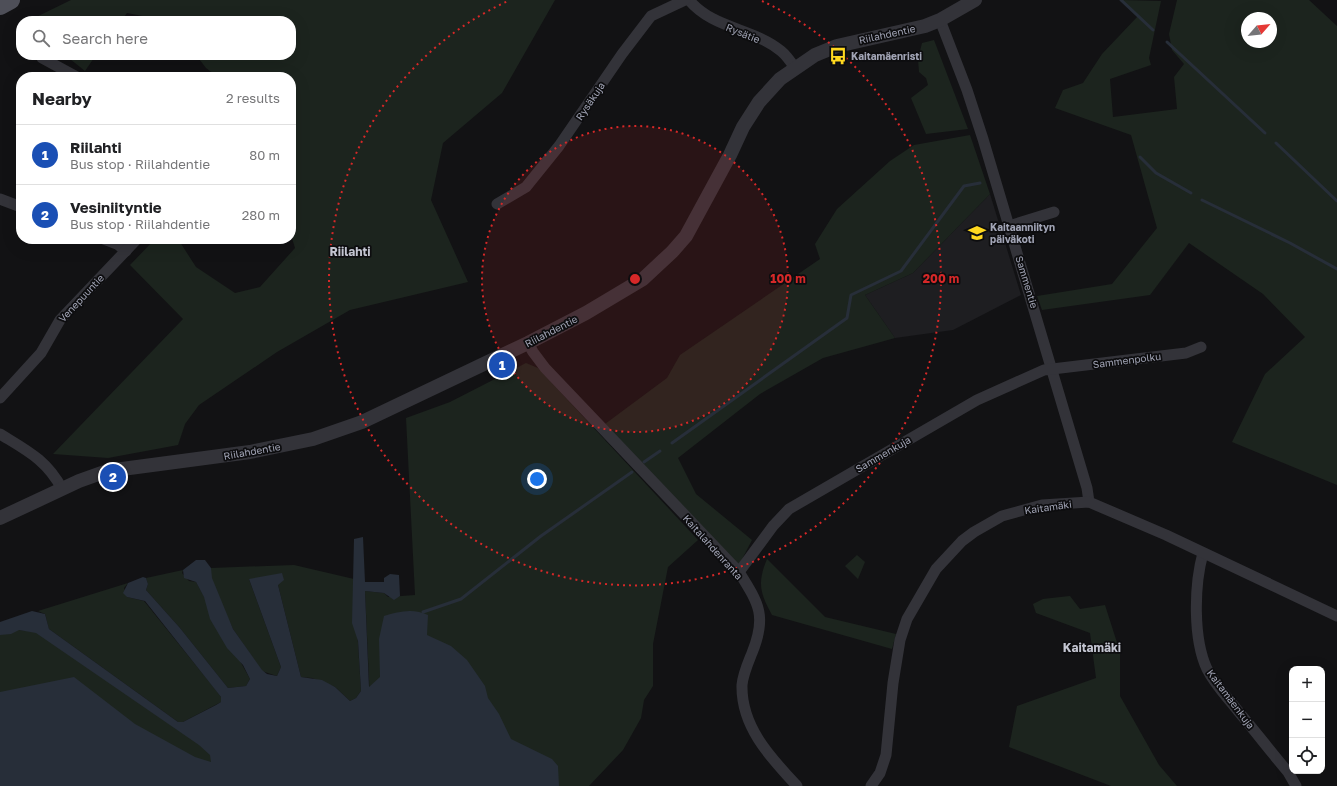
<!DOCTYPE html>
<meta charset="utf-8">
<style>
:root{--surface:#fff;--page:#f2f2f2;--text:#202124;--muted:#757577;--line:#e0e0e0;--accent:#db2777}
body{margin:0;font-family:"Golos Text",sans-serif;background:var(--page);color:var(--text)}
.controls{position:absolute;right:12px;bottom:12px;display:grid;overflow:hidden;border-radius:8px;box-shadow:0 4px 16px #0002}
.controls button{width:36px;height:36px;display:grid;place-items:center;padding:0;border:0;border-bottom:1px solid var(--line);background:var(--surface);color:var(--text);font:20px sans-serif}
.compass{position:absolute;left:1241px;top:12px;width:36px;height:36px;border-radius:50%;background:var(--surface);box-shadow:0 4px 16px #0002;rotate:62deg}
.you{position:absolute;left:537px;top:479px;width:14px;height:14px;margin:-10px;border:3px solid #fff;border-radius:50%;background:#1a73e8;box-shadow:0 0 0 6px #1a73e833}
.badge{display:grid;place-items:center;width:26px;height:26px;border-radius:50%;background:var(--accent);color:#fff;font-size:13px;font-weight:700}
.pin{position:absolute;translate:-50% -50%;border:2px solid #fff;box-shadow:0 1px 4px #0006}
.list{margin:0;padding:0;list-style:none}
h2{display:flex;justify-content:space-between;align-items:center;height:52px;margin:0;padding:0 16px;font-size:17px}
h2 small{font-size:13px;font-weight:400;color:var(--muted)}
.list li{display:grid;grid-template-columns:26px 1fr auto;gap:12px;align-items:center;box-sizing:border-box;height:60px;padding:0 16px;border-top:1px solid var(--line)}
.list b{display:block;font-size:15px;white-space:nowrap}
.list p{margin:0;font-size:13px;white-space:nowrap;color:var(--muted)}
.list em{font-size:13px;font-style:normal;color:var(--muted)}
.icon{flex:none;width:22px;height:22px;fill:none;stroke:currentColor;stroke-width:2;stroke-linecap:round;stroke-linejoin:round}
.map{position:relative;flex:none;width:1337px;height:786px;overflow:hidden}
.search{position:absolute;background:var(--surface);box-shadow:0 4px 16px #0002;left:16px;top:16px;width:280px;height:44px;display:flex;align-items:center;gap:10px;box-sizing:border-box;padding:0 14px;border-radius:16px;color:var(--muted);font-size:15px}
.panel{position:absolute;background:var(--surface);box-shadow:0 4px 16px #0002;left:16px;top:72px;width:280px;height:172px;border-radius:16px}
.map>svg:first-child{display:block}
.built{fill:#1e1e21}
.green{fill:#1c241e;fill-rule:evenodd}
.water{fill:#272e39}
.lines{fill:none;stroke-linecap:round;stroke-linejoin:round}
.stream{stroke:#272e39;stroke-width:3}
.minor{stroke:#333339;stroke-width:11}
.tertiary{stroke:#333339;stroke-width:14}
.primary{stroke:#4e4f58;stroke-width:18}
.ring{fill:none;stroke:#d62828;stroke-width:2;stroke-dasharray:2 4}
.labels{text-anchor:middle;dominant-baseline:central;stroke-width:3.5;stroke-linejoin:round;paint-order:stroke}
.street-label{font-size:10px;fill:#a2a5b6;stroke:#0d0d0f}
.poi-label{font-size:10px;font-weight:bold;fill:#a2a5b6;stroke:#0d0d0f;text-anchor:start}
.quarter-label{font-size:12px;font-weight:bold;fill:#c3c5d1;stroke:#0d0d0f}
.centre{fill:#d62828;stroke:#0d0d0f;stroke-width:2}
.ring-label{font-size:12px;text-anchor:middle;font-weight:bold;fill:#d62828;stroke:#0d0d0f;stroke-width:3.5;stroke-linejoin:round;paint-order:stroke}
</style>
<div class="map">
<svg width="1337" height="786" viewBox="0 0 1337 786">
<rect width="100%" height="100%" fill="#121214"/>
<!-- built -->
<polygon class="built" points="990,194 1021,295 953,330 895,338 865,295 913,273"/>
<!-- green -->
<g class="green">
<polygon points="71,0 555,0 502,93 443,143 431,200 468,282 350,310 277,352 199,405 185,424 178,445 108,458 53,454 183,319 130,265 155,239 178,239 196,267 235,293 260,287 295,248 291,235 291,77 218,77 206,68 196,55 291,55 291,21 168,21 127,13 121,21 28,21"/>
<path d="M 1121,0 L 1161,1 L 1149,58 L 1151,65 L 1110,79 L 1113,117 L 1177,109 L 1174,77 L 1184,64 L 1172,50 L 1169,34 L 1177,0 L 1309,0 L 1337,26 L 1337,485 L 1232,442 L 1265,374 L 1305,337 L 1263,294 L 1189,243 L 1150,295 L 1042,310 L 1037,296 L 1112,284 L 1157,228 L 1131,135 L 1055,108 L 1063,90 L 1083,83 L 1102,54 L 1138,16 ZM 1247,18 L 1271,18 L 1271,42 L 1247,42 Z"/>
<polygon points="934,40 968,129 926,134 911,98 928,85 926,78 919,72 918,59 922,43"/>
<polygon points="65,55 96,55 85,71"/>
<polygon points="970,135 990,194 913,273 865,295 895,338 823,358 760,394 678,458 696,494 752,540 739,565 605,424 667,378 680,355 820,259 815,244 837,209 890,161 914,145"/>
<polygon points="526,363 538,368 698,540 668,567 653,644 653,686 644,700 641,718 623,750 589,786 386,786 372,746 365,591 384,593 388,597 415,595 406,418 450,402"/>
<polygon points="857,555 865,562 858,579 845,566"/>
<path d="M 767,559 L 825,617 L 896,634 L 892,649 L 772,615 C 760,593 757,583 767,559 Z"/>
<polygon points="294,565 354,579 361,691 356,698 350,701 335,687 312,678 301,677 278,585 249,579 281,667 277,676 262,671 233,629 207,575 211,568"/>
<polygon points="183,570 182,573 189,581 196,582 250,679 246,686 228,688 180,628 146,590 148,584 146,578"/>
<polygon points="128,583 124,588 127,597 144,601 215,689 221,697 221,702 183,722 178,722 49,629 45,614 38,611"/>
<polygon points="1070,596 1080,609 1105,605 1120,652 1120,696 1159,765 1177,786 1111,786 1009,747 1017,706 1096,678 1090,633 1036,613 1033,604 1043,599"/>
<polygon points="0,622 19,630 36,632 181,732 359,747 0,786"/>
</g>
<!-- water -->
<path class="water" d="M 363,537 L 365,582 L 384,582 L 384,578 L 390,574 L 399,575 L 400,596 L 394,600 L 384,593 L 365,591 L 369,687 L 380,677 L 379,639 L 384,616 C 399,611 414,608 428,615 L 427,635 L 451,646 L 467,660 L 485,686 L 488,698 L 499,714 L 511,739 L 552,759 L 558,766 L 559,786 L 0,786 L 0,692 L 74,677 L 135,724 L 195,757 L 211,762 L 210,755 L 199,745 L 36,633 L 19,630 L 11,634 L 0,635 L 0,622 L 32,611 L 45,614 L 49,629 L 178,722 L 183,722 L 216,705 L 221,702 L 221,697 L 145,601 L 127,597 L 123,593 L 128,583 L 143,577 L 146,578 L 148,584 L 146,590 L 180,628 L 228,688 L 246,686 L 250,679 L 243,665 L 227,648 L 210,619 L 204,597 L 196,582 L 184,578 L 183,570 L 196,560 L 205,560 L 211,568 L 212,578 L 233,629 L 262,670 L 267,674 L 277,676 L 281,667 L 249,579 L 282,573 L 284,580 L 278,585 L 301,677 L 322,680 L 335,687 L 350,701 L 356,698 L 361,691 L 358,641 L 352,623 L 354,539 Z"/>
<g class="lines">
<!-- stream -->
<g class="stream">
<polyline points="1121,0 1153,30"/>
<polyline points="1167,42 1265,133"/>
<polyline points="1276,143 1337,201"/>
<polyline points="1140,157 1156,173 1191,193"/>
<polyline points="1202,200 1290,243 1337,269"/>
<polyline points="672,443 847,318 851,295 901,271 964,186 980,183"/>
<polyline points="644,462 660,451"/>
<polyline points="423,612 461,599 541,536 632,472"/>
</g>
<!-- minor -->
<g class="minor">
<path d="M 689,0 C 713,29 753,28 781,51 C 786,55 791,62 795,68"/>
<polyline points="940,20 967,90 983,139 1087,488 1089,502"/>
<polyline points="42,58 77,77"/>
<polyline points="0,199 21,207"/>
<polyline points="497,204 526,187 559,146 622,54 651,16 685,0"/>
<polyline points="1009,226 1054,212"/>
<polyline points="104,239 117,244 126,251"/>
<path d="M 528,343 L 533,352 L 545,368 L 739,572 C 759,604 767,616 752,653 C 748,663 743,674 742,685 C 741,727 771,758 797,786"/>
<polyline points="0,398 41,353 60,320 137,239"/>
<path d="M 0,434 C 26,450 47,460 62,489"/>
<path d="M 1203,553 C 1194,586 1193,639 1207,669 C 1215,685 1228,698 1238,711 C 1255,731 1271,752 1288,772 L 1296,786"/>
<polyline points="739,572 773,526 789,509 977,400 1044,370 1186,353 1201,347"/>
<polyline points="871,786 880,773 886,755 893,683 900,640 907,619 936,569 962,541 974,532 1002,516 1042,505 1089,502 1166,535 1337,616"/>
</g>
<!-- tertiary -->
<polyline class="tertiary" points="0,518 79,481 107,471 250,452 313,439 362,422 528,343 586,313 643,279 672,252 686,236 730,155 743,127 759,102 780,79 815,55 837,46 925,26 940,20 975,0"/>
<!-- primary -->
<polyline class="primary" points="0,6 11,0"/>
</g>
<!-- distance rings -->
<circle cx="635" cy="279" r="153" fill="#d62828" fill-opacity=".12"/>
<g class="ring">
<circle cx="635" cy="279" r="153"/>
<path d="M762 1A306 306 0 1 1 508 1"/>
</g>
<!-- icons -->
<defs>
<g id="bus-bare" transform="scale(1.38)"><path d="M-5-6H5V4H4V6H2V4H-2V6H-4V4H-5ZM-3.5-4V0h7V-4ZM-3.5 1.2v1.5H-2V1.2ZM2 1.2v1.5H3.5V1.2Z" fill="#ffd81f" stroke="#0d0d0f" stroke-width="2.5" paint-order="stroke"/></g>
<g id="school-bare" transform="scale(1.38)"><path d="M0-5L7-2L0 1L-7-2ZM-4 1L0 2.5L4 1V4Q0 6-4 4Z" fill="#ffd81f" stroke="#0d0d0f" stroke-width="2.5" paint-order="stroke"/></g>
</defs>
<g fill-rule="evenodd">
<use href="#bus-bare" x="838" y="56"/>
<use href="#school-bare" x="977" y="233"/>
</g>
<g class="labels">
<!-- street labels -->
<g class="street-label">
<text transform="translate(743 33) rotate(22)">Rysätie</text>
<text transform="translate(887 34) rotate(-12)">Riilahdentie</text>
<text transform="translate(590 101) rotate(-56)">Rysäkuja</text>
<text transform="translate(1027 282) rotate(73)">Sammentie</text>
<text transform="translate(81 298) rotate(-47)">Venepuuntie</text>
<text transform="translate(551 331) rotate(-27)">Riilahdentie</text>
<text transform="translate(1127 360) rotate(-7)">Sammenpolku</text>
<text transform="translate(252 451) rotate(-10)">Riilahdentie</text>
<text transform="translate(883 454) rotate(-30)">Sammenkuja</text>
<text transform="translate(1048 507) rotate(-8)">Kaitamäki</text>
<text transform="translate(713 547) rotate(48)">Kaitalahdenranta</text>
<text transform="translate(1231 699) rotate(53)">Kaitamäenkuja</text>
</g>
<!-- poi labels -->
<g class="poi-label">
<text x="851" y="56">Kaitamäenristi</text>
<text x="990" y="227">Kaitaanniityn<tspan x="990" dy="12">päiväkoti</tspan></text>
</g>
<!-- quarter labels -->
<g class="quarter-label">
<text x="350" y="251">Riilahti</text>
<text x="1092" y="647">Kaitamäki</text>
</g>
</g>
<circle cx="635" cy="279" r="6" class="centre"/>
<g class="ring-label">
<text x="788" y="283">100 m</text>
<text x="941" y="283">200 m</text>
</g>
</svg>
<div class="controls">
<button>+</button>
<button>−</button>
<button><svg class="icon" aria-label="locate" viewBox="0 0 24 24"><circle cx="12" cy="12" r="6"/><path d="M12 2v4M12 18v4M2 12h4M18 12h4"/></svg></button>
</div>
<svg class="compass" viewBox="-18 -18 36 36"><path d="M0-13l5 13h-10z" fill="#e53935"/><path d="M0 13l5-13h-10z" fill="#757577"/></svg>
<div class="you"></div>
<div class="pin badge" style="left:502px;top:365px;background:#1a4fb4">1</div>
<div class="pin badge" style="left:113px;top:477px;background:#1a4fb4">2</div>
<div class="search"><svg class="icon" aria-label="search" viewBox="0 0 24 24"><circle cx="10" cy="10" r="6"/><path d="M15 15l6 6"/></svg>Search here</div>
<section class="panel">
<h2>Nearby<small>2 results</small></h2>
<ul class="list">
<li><span class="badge" style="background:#1a4fb4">1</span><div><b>Riilahti</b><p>Bus stop · Riilahdentie</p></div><em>80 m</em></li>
<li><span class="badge" style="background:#1a4fb4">2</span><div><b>Vesiniityntie</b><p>Bus stop · Riilahdentie</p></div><em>280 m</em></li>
</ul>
</section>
</div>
